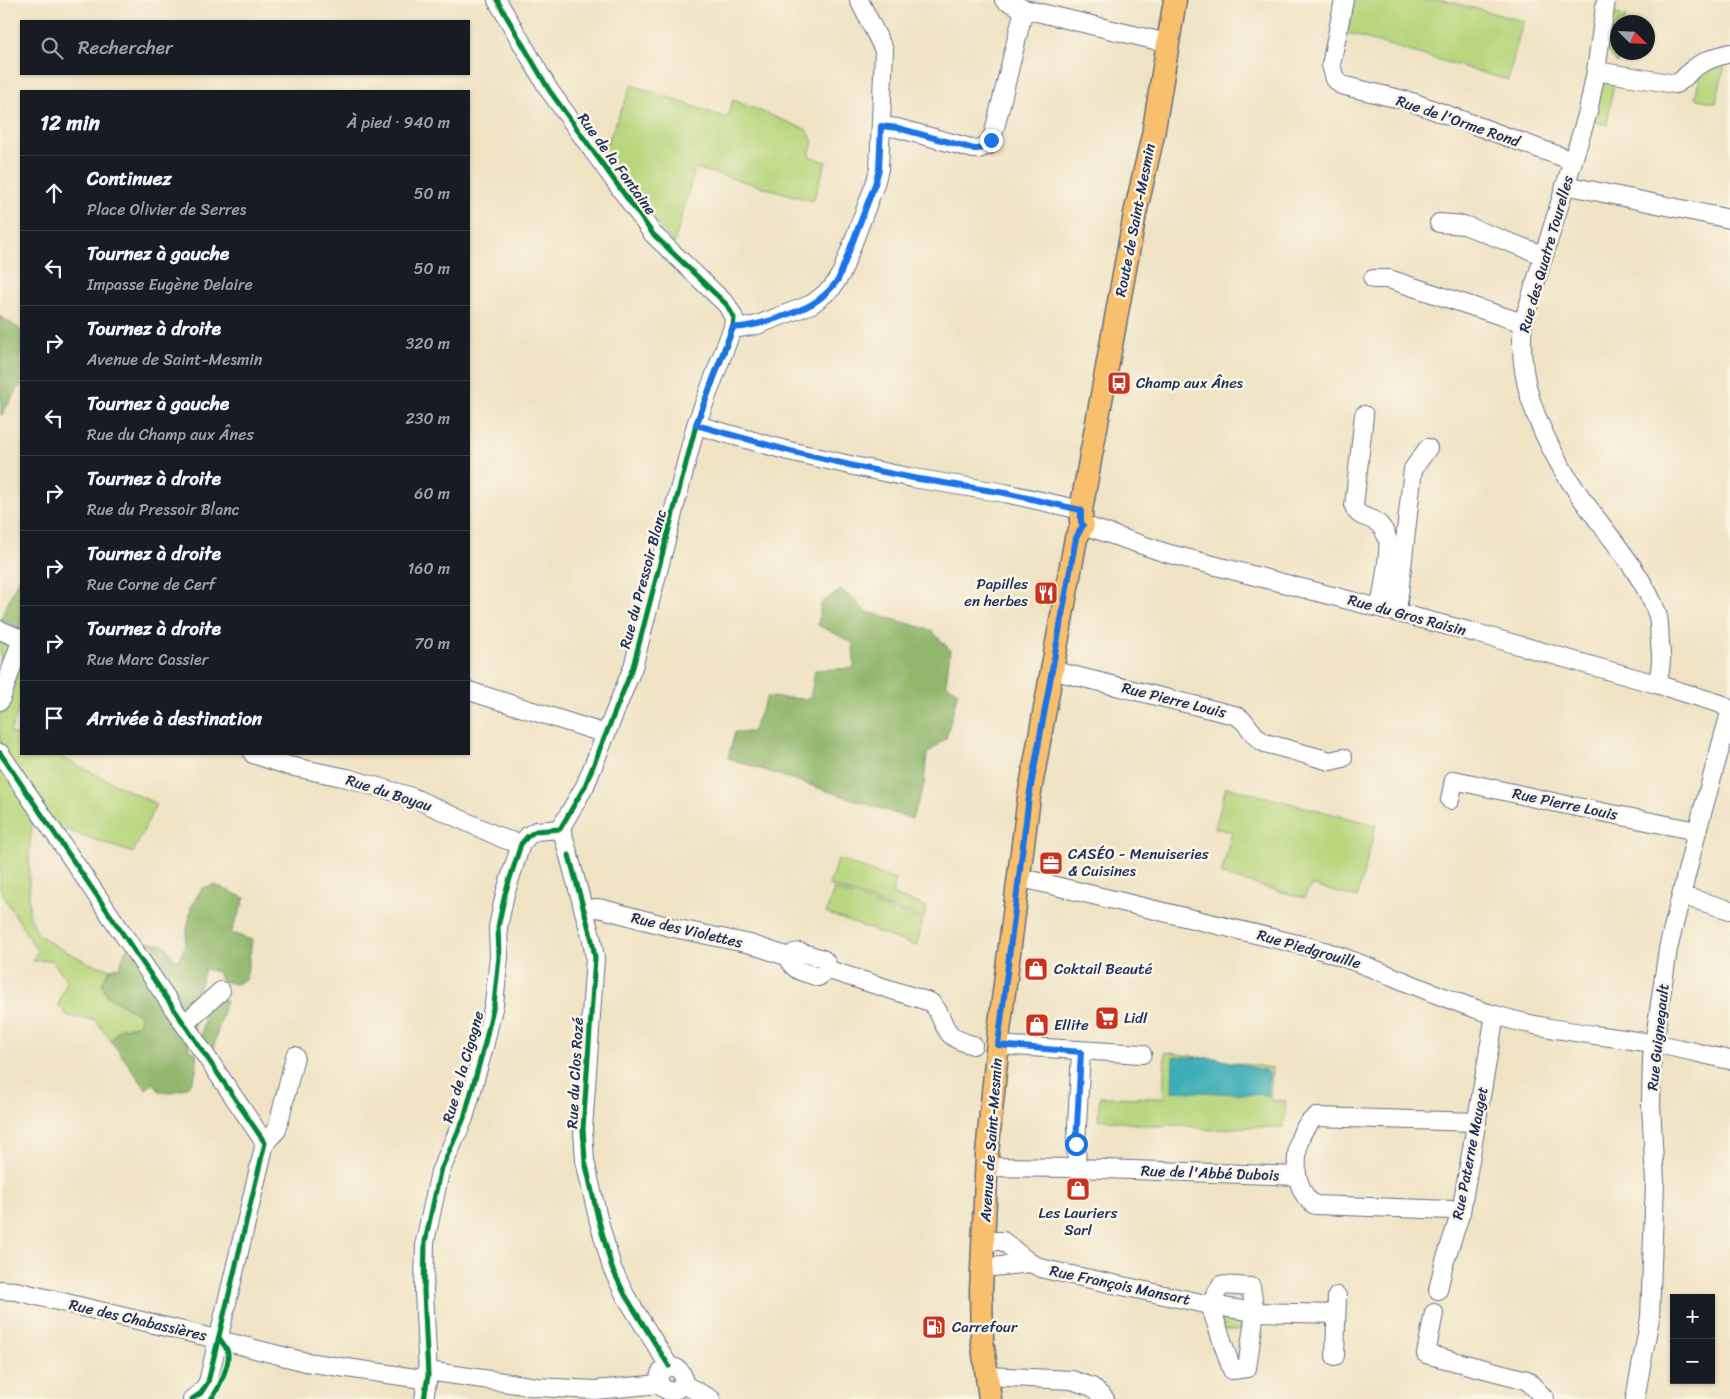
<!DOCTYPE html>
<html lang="fr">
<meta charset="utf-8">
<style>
:root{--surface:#171b24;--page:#20242c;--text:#f1f3f6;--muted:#9ea1a6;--line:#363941}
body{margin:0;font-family:Sriracha,sans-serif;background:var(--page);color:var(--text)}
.controls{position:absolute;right:15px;bottom:15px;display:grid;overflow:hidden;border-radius:0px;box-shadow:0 1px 4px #0004}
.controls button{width:45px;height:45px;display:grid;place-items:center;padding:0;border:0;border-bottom:1px solid var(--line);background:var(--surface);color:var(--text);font:25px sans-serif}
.compass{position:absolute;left:1610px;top:15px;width:45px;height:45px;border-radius:50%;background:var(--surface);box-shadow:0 1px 4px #0004;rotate:114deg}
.stop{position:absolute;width:15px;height:15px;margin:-11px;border:4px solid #1a73e8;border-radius:50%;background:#fff}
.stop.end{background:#1a73e8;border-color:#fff;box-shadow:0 1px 5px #0008}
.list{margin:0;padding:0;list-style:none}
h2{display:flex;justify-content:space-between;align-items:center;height:65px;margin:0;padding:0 20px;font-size:21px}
h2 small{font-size:16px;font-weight:400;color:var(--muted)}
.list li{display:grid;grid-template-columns:32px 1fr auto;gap:15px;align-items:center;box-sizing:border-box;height:75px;padding:0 20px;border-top:1px solid var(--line)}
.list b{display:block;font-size:19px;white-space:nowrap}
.list p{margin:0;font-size:16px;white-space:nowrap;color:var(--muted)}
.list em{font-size:16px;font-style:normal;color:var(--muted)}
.icon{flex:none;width:28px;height:28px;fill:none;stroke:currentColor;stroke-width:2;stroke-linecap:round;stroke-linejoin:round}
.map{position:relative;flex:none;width:1730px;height:1399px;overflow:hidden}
.search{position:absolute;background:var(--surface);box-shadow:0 1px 4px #0004;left:20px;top:20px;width:450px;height:55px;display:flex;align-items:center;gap:12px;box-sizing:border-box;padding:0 18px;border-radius:0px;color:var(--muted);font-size:19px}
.panel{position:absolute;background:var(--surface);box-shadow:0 1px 4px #0004;left:20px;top:90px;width:450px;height:665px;border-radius:0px}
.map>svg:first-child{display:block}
.green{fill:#b7d67d;stroke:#69826e}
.forest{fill:#91b76c;stroke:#567365}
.water{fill:#3daeb7;stroke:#2c6e8a}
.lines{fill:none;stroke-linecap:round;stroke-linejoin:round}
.minor-casing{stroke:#656e82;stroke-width:20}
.major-casing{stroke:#656e82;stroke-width:25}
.minor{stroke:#fff;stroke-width:18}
.major{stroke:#f8bf6c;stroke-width:22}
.cycleway-casing{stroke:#fcf5e5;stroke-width:8}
.cycleway{stroke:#00873e;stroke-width:5}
.route{stroke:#1a73e8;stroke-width:6}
.labels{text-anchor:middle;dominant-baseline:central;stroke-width:5;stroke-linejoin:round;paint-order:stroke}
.street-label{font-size:15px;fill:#1b2f5e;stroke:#fcf5e5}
.poi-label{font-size:15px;fill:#1b2f5e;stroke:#fcf5e5;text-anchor:start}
</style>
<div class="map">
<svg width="1730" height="1399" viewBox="0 0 1730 1399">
<rect width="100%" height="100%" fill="#fcf5e5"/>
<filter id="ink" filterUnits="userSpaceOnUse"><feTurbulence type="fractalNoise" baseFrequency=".02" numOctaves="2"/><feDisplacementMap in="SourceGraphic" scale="10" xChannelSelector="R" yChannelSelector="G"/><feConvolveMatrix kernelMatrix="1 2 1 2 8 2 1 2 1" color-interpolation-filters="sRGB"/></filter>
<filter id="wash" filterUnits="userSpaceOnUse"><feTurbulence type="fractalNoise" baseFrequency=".0096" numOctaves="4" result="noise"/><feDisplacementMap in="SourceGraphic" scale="20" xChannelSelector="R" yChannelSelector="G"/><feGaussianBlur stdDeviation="1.12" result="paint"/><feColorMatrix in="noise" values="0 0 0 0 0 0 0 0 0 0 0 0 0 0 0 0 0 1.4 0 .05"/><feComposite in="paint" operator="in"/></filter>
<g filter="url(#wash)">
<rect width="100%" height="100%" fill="#efe3c4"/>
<!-- green -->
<g class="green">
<polygon points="1354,0 1443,0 1523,21 1508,80 1347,33"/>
<polygon points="1609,13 1626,16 1624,22 1618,22 1618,52 1619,53 1617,63 1603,45"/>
<path d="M 1726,60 L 1716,103 L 1695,98 C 1701,71 1699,71 1726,60 Z"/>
<polygon points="1609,81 1614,81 1607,125 1591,121 1599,88"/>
<polygon points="632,85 727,118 733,100 807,130 813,141 809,156 826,162 813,201 695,168 674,244 602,155"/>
<polygon points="0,638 21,647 21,704 10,732 21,738 21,754 54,754 156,804 133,853 32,818 29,862 29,914 38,934 54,945 89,963 110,969 102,983 107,996 140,1015 140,1023 131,1027 120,1028 111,1041 95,1020 68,1016 58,1005 67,981 52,960 33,961 37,951 0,890"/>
<polygon points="1226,787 1376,825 1357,898 1311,885 1304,898 1221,875 1232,832 1215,828"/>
<polygon points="838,859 896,880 892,894 927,907 924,919 829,885"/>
<polygon points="834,889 923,921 916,946 826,913"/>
<polygon points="1165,1052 1272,1068 1270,1100 1286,1101 1284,1127 1245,1127 1211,1130 1182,1125 1152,1126 1098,1119 1100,1097 1163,1098"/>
<polygon points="1220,1315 1249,1318 1250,1330 1224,1330"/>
</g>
<!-- forest -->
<g class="forest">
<polygon points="0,316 21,330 21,384 1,416"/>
<polygon points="21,573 21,629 0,620"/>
<polygon points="841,590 856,601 864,611 931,630 950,650 946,684 958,692 946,738 927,754 924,785 912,819 728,758 735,732 752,732 767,697 810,699 815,670 854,668 853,643 818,625 821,603"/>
<path d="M 215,885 L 245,898 L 231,933 L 252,940 L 246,979 L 236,984 L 222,981 L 217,972 L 205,969 L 198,991 L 194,1032 L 188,1049 L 196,1053 C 200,1081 188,1094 160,1092 L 154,1083 L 146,1089 L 111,1041 L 120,1028 L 131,1027 L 140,1023 L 140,1015 L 107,996 L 102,983 L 110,969 L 120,967 L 125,951 L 133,941 L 150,942 L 166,946 L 174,959 L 179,960 L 184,949 L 191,907 L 202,888 Z"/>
<polygon points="220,999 226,1000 213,1050 200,1046 203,1024 208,1000"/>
</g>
<!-- water -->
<polygon class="water" points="1173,1057 1215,1058 1266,1071 1269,1074 1268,1095 1172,1091"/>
</g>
<g filter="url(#ink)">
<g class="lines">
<!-- minor casing -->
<g class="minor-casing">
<g id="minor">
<polyline points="497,0 549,90 653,234 727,305 734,318 733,327 696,425 633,667 585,786 560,829"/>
<polyline points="1004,0 1024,9 1167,43"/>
<polyline points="1344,0 1331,65 1335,79 1341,85 1412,102 1573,161"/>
<path d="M 1606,0 L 1596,71 L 1588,112 L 1523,323 C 1517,378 1536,423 1563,470 C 1590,517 1638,562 1657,613 C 1660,621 1659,633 1660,643 C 1662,657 1662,670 1656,684"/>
<path d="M 1596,71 L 1675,84 C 1684,81 1686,74 1693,69 C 1703,61 1718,56 1730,53"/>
<polyline points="881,126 897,128 974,149 979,149 989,145 994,132 1024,9"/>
<polyline points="1565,185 1730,219"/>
<polyline points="1439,223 1464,225 1543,255"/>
<polyline points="1373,279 1389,279 1523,323"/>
<polyline points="733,327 740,328 757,325 812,304 832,288 842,272 875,184 879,169 884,50 859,0"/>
<path d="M 1364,415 L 1354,506 C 1357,517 1366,516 1375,521 C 1381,525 1386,533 1388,541 C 1390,551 1382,596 1380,608"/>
<polyline points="696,425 789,451 854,466 913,478 1005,493 1081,510"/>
<polyline points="1083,525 1166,553 1476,633 1656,684 1721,704 1730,710"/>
<polyline points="1397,612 1413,469 1428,448"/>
<polyline points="0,630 21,639"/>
<path d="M 1051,670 L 1234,715 C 1249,720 1251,737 1265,743 L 1330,761 L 1343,758"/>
<polyline points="469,691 606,734"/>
<polyline points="0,701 21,641"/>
<polyline points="0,753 265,1143 208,1382 201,1393 192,1399"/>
<polyline points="253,754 289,766 347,778 412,797 504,839 521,844"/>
<polyline points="1450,800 1454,780 1562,804 1697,831"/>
<polyline points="560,829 563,834 592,940 595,958 583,1129 585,1161 598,1218 612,1268 625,1295 669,1366"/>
<path d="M 1018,877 L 1318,949 C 1378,967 1434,997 1495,1015 C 1547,1031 1602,1035 1656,1044 C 1681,1048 1705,1055 1730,1060"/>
<polyline points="1693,899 1730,910"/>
<polyline points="584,911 596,908 603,909 674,928 750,944 789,957"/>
<path d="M 789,957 C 792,972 805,972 818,977 L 829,970"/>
<polyline points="789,957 794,953 800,952 823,959 826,962 829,970"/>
<path d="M 829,970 L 930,1002 C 942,1011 941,1026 951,1035 C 957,1041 966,1043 973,1045"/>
<polyline points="184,1024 221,991"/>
<polyline points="997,1045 1142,1054"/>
<polyline points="265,1143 277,1130 295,1056"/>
<path d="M 986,1167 L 1077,1168 L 1297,1176 C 1296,1155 1296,1130 1316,1117 L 1477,1122"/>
<polyline points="1077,1168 1076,1144 1081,1051"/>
<path d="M 1297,1176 C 1301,1188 1304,1199 1315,1205 L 1452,1210 L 1461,1212"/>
<polyline points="984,1241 1003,1241 1030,1263 1044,1269 1210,1305 1255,1312 1336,1314"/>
<polyline points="983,1268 1030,1263"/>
<polygon points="1221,1285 1251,1287 1255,1312 1247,1368 1232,1370 1210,1305"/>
<polyline points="0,1290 16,1291 204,1336 306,1362 422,1379 435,1372 537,1387 595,1390 660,1384"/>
<polyline points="1438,1290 1444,1264 1461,1212 1495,1015"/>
<polyline points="1434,1313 1426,1354 1527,1380 1545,1399"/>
<polyline points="1335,1356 1337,1296"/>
<circle cx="671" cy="1379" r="12"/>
<polyline points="987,1376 1072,1380 1092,1387 1105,1399"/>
<polyline points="683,1384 711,1399"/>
<polyline points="424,1399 428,1376 424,1291 425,1242 440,1172 464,1118 484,1047 494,1004 499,957 498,927 505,894 521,844 528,836 536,831 560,829"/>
<polyline points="1635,1399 1650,1318 1655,1182 1651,1104 1652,1058 1668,949 1697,831 1730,713"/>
</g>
</g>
<!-- major casing -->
<g class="major-casing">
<polyline id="major" points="990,1399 982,1339 981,1292 987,1154 999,1031 1029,797 1076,538 1083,525 1081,522 1081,510 1135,214 1153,135 1175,0"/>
</g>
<!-- minor -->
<use href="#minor" class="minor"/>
<!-- major -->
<use href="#major" class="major"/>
<!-- cycleway casing -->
<g class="cycleway-casing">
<g id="cycleway">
<polyline points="0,753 265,1143 208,1382 201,1393 192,1399"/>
<polyline points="569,855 592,940 595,958 583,1129 585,1161 598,1218 612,1268 625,1295 669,1366"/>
<path d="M 211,1399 C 218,1391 230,1364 228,1353 C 227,1348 223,1344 220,1339"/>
<polyline points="424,1399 428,1376 424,1291 425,1242 440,1172 464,1118 484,1047 494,1004 499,957 498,927 505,894 521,844 528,836 536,831 560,829 585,786 633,667 696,425 733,327 734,318 727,305 653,234 549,90 497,0"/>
</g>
</g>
<!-- cycleway -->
<use href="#cycleway" class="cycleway"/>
</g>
</g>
<g class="lines" filter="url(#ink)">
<!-- route -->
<path class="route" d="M 991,140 C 988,148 982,149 974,149 L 898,128 L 881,126 L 879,169 L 875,184 L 838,280 C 831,289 821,299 812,304 C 796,313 750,329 733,327 L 696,425 L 790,451 L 854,466 L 913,478 L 1005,493 L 1081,510 L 1081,522 L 1083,525 L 1076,538 L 1029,797 L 998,1045 L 1081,1052 L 1076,1144"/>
</g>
<!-- icons -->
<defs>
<g id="bus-square" transform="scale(1.25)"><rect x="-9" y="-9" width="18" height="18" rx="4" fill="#c8321e" stroke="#fcf5e5"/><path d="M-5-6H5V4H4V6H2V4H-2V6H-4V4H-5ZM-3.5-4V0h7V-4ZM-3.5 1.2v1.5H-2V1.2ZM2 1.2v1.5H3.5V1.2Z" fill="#fff"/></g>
<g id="restaurant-square" transform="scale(1.25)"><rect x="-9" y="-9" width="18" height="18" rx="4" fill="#c8321e" stroke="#fcf5e5"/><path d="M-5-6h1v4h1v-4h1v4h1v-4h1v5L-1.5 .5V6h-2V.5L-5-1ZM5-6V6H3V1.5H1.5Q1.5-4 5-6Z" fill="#fff"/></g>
<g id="office-square" transform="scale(1.25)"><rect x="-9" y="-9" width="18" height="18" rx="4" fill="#c8321e" stroke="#fcf5e5"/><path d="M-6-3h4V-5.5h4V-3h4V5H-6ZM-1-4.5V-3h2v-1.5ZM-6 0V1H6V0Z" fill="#fff"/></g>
<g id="shop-square" transform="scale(1.25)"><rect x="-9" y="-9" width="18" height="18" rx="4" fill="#c8321e" stroke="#fcf5e5"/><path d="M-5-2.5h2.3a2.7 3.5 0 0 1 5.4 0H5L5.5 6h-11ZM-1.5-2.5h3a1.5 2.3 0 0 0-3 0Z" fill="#fff"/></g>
<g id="supermarket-square" transform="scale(1.25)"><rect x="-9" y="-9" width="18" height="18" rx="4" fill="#c8321e" stroke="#fcf5e5"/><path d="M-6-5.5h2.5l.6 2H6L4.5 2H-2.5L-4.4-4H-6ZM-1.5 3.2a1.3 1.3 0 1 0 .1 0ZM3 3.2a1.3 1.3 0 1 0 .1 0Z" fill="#fff"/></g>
<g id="fuel-square" transform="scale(1.25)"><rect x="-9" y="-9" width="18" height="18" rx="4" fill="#c8321e" stroke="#fcf5e5"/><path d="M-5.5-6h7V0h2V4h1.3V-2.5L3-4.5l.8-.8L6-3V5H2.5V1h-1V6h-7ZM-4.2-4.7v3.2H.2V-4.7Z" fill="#fff"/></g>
</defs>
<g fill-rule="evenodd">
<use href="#bus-square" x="1119" y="383"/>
<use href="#restaurant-square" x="1046" y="593"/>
<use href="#office-square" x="1051" y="863"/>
<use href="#shop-square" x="1036" y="969"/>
<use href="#supermarket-square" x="1107" y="1018"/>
<use href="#shop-square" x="1037" y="1025"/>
<use href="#shop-square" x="1078" y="1189"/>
<use href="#fuel-square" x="934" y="1327"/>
</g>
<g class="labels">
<!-- street labels -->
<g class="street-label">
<text transform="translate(1458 121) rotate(19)">Rue de l'Orme Rond</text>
<text transform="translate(617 164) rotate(54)">Rue de la Fontaine</text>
<text transform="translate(1135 220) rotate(-79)">Route de Saint-Mesmin</text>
<text transform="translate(1546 254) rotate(-74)">Rue des Quatre Tourelles</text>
<text transform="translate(643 579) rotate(-75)">Rue du Pressoir Blanc</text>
<text transform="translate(1407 615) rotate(15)">Rue du Gros Raisin</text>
<text transform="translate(1174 700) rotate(14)">Rue Pierre Louis</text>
<text transform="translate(389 793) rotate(18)">Rue du Boyau</text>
<text transform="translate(1565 804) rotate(12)">Rue Pierre Louis</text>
<text transform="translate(687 930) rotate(13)">Rue des Violettes</text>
<text transform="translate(1309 949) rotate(16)">Rue Piedgrouille</text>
<text transform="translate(1658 1037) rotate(-84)">Rue Guignegault</text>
<text transform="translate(463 1067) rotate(-74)">Rue de la Cigogne</text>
<text transform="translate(575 1073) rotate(-87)">Rue du Clos Rozé</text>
<text transform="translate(991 1140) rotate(-86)">Avenue de Saint-Mesmin</text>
<text transform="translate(1470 1153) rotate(-79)">Rue Paterne Mauget</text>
<text transform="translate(1210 1173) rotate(2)">Rue de l'Abbé Dubois</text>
<text transform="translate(1120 1285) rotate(12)">Rue François Mansart</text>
<text transform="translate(138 1320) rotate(13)">Rue des Chabassières</text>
</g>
<!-- poi labels -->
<g class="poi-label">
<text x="1136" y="383">Champ aux Ânes</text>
<text x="1028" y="584" text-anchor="end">Papilles<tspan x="1028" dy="17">en herbes</tspan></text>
<text x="1068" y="854">CASÉO - Menuiseries<tspan x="1068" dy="17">&amp; Cuisines</tspan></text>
<text x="1054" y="969">Coktail Beauté</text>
<text x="1124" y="1018">Lidl</text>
<text x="1054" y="1025">Ellite</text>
<text x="1078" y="1213" text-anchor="middle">Les Lauriers<tspan x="1078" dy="17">Sarl</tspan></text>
<text x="952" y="1327">Carrefour</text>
</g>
</g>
</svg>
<div class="controls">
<button>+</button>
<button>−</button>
</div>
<svg class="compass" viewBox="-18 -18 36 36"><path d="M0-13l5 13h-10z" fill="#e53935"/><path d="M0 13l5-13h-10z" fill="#9ea1a6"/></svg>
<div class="stop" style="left:1076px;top:1144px"></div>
<div class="stop end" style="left:991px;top:140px"></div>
<div class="search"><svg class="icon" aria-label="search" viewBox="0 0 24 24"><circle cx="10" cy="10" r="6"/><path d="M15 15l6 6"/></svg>Rechercher</div>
<section class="panel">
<h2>12 min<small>À pied · 940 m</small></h2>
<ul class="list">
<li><svg class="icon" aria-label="ahead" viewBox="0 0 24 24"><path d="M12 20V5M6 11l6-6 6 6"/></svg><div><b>Continuez</b><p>Place Olivier de Serres</p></div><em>50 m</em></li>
<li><svg class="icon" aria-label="left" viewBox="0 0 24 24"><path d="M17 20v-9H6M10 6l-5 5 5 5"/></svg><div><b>Tournez à gauche</b><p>Impasse Eugène Delaire</p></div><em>50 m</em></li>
<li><svg class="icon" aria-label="right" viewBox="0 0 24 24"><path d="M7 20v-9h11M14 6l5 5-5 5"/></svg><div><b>Tournez à droite</b><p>Avenue de Saint-Mesmin</p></div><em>320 m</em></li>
<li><svg class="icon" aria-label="left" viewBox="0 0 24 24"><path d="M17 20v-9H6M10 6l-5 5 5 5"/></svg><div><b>Tournez à gauche</b><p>Rue du Champ aux Ânes</p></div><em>230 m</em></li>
<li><svg class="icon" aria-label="right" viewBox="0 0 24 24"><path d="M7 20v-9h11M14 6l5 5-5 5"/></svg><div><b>Tournez à droite</b><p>Rue du Pressoir Blanc</p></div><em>60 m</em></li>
<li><svg class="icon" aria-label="right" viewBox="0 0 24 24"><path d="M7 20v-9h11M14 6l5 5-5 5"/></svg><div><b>Tournez à droite</b><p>Rue Corne de Cerf</p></div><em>160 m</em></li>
<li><svg class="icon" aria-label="right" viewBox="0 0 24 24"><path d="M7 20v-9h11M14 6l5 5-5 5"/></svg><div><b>Tournez à droite</b><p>Rue Marc Cassier</p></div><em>70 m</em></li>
<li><svg class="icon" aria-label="arrive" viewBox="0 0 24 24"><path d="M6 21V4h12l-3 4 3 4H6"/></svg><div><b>Arrivée à destination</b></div></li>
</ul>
</section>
</div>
